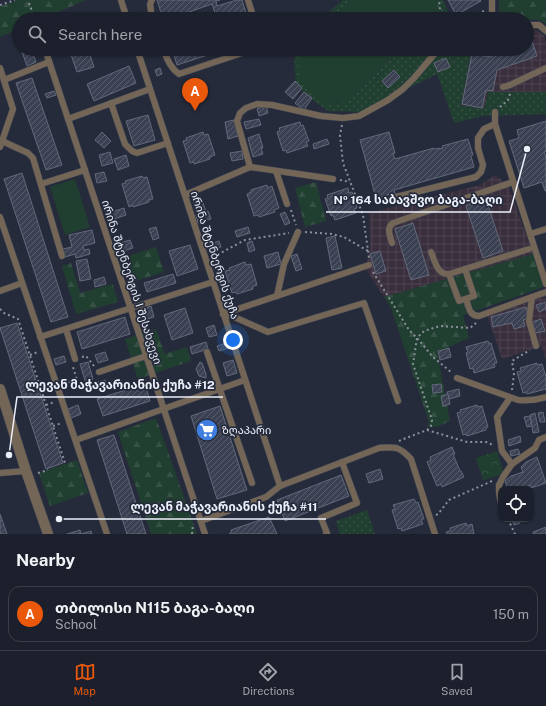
<!DOCTYPE html>
<meta charset="utf-8">
<style>
:root{--surface:#1c202c;--page:#252834;--text:#f1f3f6;--muted:#a0a3a9;--line:#3a3e48;--accent:#ea580c}
body{margin:0;font-family:"Public Sans","Noto Sans Georgian",sans-serif;background:var(--page);color:var(--text)}
.controls{position:absolute;right:12px;bottom:12px;display:grid;overflow:hidden;border-radius:8px;box-shadow:0 1px 3px #0004}
.controls button{width:36px;height:36px;display:grid;place-items:center;padding:0;border:0;border-bottom:1px solid var(--line);background:var(--surface);color:var(--text);font:20px sans-serif}
.you{position:absolute;left:233px;top:340px;width:14px;height:14px;margin:-10px;border:3px solid #fff;border-radius:50%;background:#1a73e8;box-shadow:0 0 0 6px #1a73e833}
.badge{display:grid;place-items:center;width:26px;height:26px;border-radius:50%;background:var(--accent);color:#fff;font-size:13px;font-weight:700}
.pin{position:absolute;translate:-50% -33px;filter:drop-shadow(0 1px 2px #0008)}
.pin::after{content:'';position:absolute;top:21px;width:14px;height:12px;background:inherit;clip-path:polygon(0 0,100% 0,50% 100%)}
.list{margin:0;padding:0;list-style:none}
h2{display:flex;justify-content:space-between;align-items:center;height:52px;margin:0;padding:0 16px;font-size:17px}
h2 small{font-size:13px;font-weight:400;color:var(--muted)}
.list li{display:grid;grid-template-columns:26px 1fr auto;gap:12px;align-items:center;box-sizing:border-box;height:56px;margin:0 8px 8px;padding:0 8px;border:1px solid var(--line);border-radius:12px}
.list b{display:block;font-size:15px;white-space:nowrap}
.list p{margin:0;font-size:13px;white-space:nowrap;color:var(--muted)}
.list em{font-size:13px;font-style:normal;color:var(--muted)}
.icon{flex:none;width:22px;height:22px;fill:none;stroke:currentColor;stroke-width:2;stroke-linecap:round;stroke-linejoin:round}
.map{position:relative;flex:none;width:546px;height:534px;overflow:hidden}
.search{position:absolute;background:var(--surface);box-shadow:0 1px 3px #0004;left:12px;right:12px;top:12px;height:44px;display:flex;align-items:center;gap:10px;box-sizing:border-box;padding:0 14px;border-radius:22px;color:var(--muted);font-size:15px}
.sheet{height:116px;background:var(--surface)}
nav{display:flex;justify-content:space-around;align-items:center;box-sizing:border-box;height:56px;border-top:1px solid var(--line);background:var(--surface);font-size:11px;color:var(--muted)}
nav a{display:grid;justify-items:center;gap:2px}
nav .on{color:var(--accent)}
.map>svg:first-child{display:block}
.industrial{fill:url(#industrial-grid)}
.grass{fill:url(#grass-dots)}
.forest{fill:url(#forest-firs)}
.park{fill:url(#park-crowns)}
.pitch{fill:#213f30}
.building{fill:url(#building-hatch);stroke:#62697b}
.lines{fill:none;stroke-linecap:round;stroke-linejoin:round}
.service-casing{stroke:#424756;stroke-width:7}
.tertiary-casing{stroke:#424756;stroke-width:11}
.path{stroke:#8b909d;stroke-width:2;stroke-dasharray:2 3;stroke-linecap:butt}
.service{stroke:#736656;stroke-width:6}
.tertiary{stroke:#736656;stroke-width:10}
.labels{text-anchor:middle;dominant-baseline:central;stroke-width:3.5;stroke-linejoin:round;paint-order:stroke}
.street-label{font-size:11px;fill:#ecf0fb;stroke:#262b3b}
.poi-label{font-size:11px;fill:#ecf0fb;stroke:#262b3b;text-anchor:start}
.leader{fill:none;stroke:#ecf0fb;stroke-width:1.5}
.callout-dot{fill:#ecf0fb;stroke:#262b3b;stroke-width:1.5}
.callout-label{font-size:12px;text-anchor:middle;font-weight:bold;fill:#ecf0fb;stroke:#262b3b;stroke-width:3.5;stroke-linejoin:round;paint-order:stroke}
</style>
<div class="map">
<svg width="546" height="534" viewBox="0 0 546 534">
<defs>
<pattern id="industrial-grid" width="8" height="8" patternUnits="userSpaceOnUse"><rect width="8" height="8" fill="#3a2f3d"/><path d="M0 4h8M4 0v8" fill="none" stroke="#4d4350"/></pattern>
<pattern id="grass-dots" width="8" height="8" patternUnits="userSpaceOnUse"><rect width="8" height="8" fill="#213f30"/><path d="M2 2h.1M6 6h.1" fill="none" stroke="#375245" stroke-width="1.8" stroke-linecap="round"/></pattern>
<pattern id="forest-firs" width="22" height="20" patternUnits="userSpaceOnUse"><rect width="22" height="20" fill="#213f30"/><path d="M5 1l3.5 6h-7zM16 11l3.5 6h-7z" fill="#375245"/></pattern>
<pattern id="park-crowns" width="20" height="18" patternUnits="userSpaceOnUse"><rect width="20" height="18" fill="#213f30"/><path d="M2 6a3 3 0 1 1 6 0M12 15a3 3 0 1 1 6 0" fill="none" stroke="#375245"/></pattern>
<pattern id="building-hatch" width="6" height="6" patternUnits="userSpaceOnUse"><rect width="6" height="6" fill="#3b4152"/><path d="M-1 1l2-2M0 6l6-6M5 7l2-2" fill="none" stroke="#585d6c"/></pattern>
</defs>
<rect width="100%" height="100%" fill="#262b3b"/>
<!-- industrial -->
<g class="industrial">
<polygon points="527,29 534,29 544,35 546,43 546,92 488,92 484,109 461,105 472,49 527,49"/>
<polygon points="495,175 508,185 533,254 384,297 366,269 370,245 369,213 480,185"/>
<polygon points="546,296 546,360 541,346 502,359 487,315"/>
</g>
<!-- grass -->
<g class="grass">
<polygon points="343,0 354,0 333,19 320,19"/>
<path d="M 436,0 L 443,0 L 451,19 L 433,19 C 436,13 436,6 436,0 Z"/>
<polygon points="297,49 303,49 298,59 308,91 330,104 340,103 352,95 403,49 472,49 461,105 484,109 488,92 546,92 546,114 484,116 454,123 437,74 361,112 328,111 314,101 303,92 296,83 294,61"/>
<polygon points="367,510 375,534 340,534 336,521"/>
</g>
<!-- forest -->
<g class="forest">
<polygon points="19,0 86,0 42,19 19,19 19,29 0,37 0,6"/>
<path d="M 499,0 L 546,0 L 546,24 C 538,19 536,19 527,20 L 527,19 L 501,19 L 499,16 Z"/>
<polygon points="316,182 326,221 305,227 295,188"/>
<polygon points="156,247 164,272 129,283 122,258"/>
<polygon points="533,254 544,287 463,315 469,338 437,352 450,421 437,427 427,427 429,422 391,308 384,297"/>
<polygon points="71,263 80,293 113,284 118,302 76,314 62,266"/>
<polygon points="156,329 165,354 187,347 191,361 138,379 125,339"/>
<polygon points="156,418 197,534 151,534 118,432"/>
<polygon points="77,460 88,493 50,506 39,473"/>
</g>
<!-- park -->
<polygon class="park" points="497,451 504,474 483,480 476,458"/>
<!-- pitch -->
<g class="pitch">
<path d="M 354,0 L 436,0 C 436,6 436,13 433,19 L 333,19 Z"/>
<polygon points="303,49 403,49 352,95 340,103 329,104 308,91 299,77 298,59"/>
<polygon points="75,179 90,227 65,235 50,187"/>
</g>
<!-- building -->
<g class="building">
<polygon points="157,0 220,0 216,1 217,6 237,0 242,0 247,16 239,19 217,19 212,4 189,12 191,19 179,19 185,17 183,12 163,19"/>
<polygon points="448,0 480,0 481,1 456,15"/>
<polygon points="479,15 490,17 490,19 478,19"/>
<polygon points="528,29 537,56 497,70 493,91 486,90 482,108 462,104 473,49 484,49 483,56 492,57 493,49 513,49 514,50 517,49 527,49 527,30"/>
<polygon points="21,49 31,49 36,62 27,66"/>
<polygon points="69,49 88,49 94,67 77,72"/>
<polygon points="172,49 226,49 177,65"/>
<polygon points="446,58 450,67 438,72 434,63"/>
<polygon points="129,66 136,83 94,101 87,84"/>
<polygon points="160,68 162,74 157,76 155,70"/>
<polygon points="394,70 400,77 388,88 382,81"/>
<polygon points="32,78 62,165 46,170 16,83"/>
<polygon points="295,81 302,88 293,99 285,92"/>
<polygon points="54,91 56,95 47,98 45,94"/>
<polygon points="304,92 312,98 304,110 295,103"/>
<polygon points="266,106 268,113 259,116 257,109"/>
<polygon points="148,115 155,140 134,146 126,121"/>
<polygon points="259,119 261,125 246,129 244,122"/>
<polygon points="234,120 238,136 228,139 225,122"/>
<polygon points="546,121 546,151 544,152 546,157 546,191 545,191 542,182 524,188 509,141 519,138 517,130"/>
<polygon points="300,122 301,126 303,125 309,141 306,142 308,146 287,153 286,150 283,151 277,132 280,131 279,128"/>
<polygon points="102,132 111,141 104,148 95,140"/>
<polygon points="203,132 204,135 208,134 215,155 210,157 210,159 194,164 194,162 190,163 183,141 187,140 186,138"/>
<polygon points="389,132 395,153 393,154 395,159 434,148 435,149 439,148 439,149 443,148 442,146 468,139 473,155 471,156 474,167 394,190 395,193 376,198 360,140"/>
<polygon points="259,134 263,148 261,148 263,154 253,157 248,138"/>
<polygon points="327,139 329,144 314,149 313,144"/>
<polygon points="242,151 243,159 232,161 230,153"/>
<polygon points="110,152 113,163 102,166 99,155"/>
<polygon points="126,155 129,166 118,170 114,159"/>
<polygon points="104,172 107,181 97,183 95,174"/>
<polygon points="22,173 68,317 51,322 4,179"/>
<polygon points="142,176 143,178 147,177 153,199 149,200 149,202 133,207 133,205 129,207 122,184 126,183 125,181"/>
<polygon points="267,185 268,188 272,186 279,208 274,210 275,212 259,217 258,215 254,216 247,194 251,192 251,190"/>
<polygon points="348,188 349,193 352,192 357,208 354,209 356,213 335,220 333,215 331,216 325,199 328,198 327,195"/>
<polygon points="201,197 206,212 198,215 193,200"/>
<polygon points="486,199 503,251 483,258 466,206"/>
<polygon points="124,208 126,215 108,221 106,214"/>
<polygon points="208,211 211,219 198,223 196,215"/>
<polygon points="285,212 290,223 285,225 280,214"/>
<polygon points="413,223 429,275 411,280 395,229"/>
<polygon points="156,227 159,238 153,240 149,229"/>
<polygon points="248,227 250,233 237,237 235,231"/>
<polygon points="92,230 95,243 83,246 84,250 89,249 90,254 76,258 75,254 65,257 63,249 72,247 69,235"/>
<polygon points="335,236 342,268 332,270 326,238"/>
<polygon points="130,240 133,248 123,251 120,243"/>
<polygon points="219,241 221,247 210,251 208,245"/>
<polygon points="252,241 255,250 249,252 247,243"/>
<polygon points="190,245 198,269 177,276 169,251"/>
<polygon points="380,251 386,271 376,274 370,254"/>
<polygon points="278,252 281,264 267,268 264,256"/>
<polygon points="297,254 302,269 296,271 291,256"/>
<polygon points="87,259 91,279 80,281 76,261"/>
<polygon points="245,262 246,265 251,264 257,285 252,287 253,289 237,294 236,292 232,293 225,271 230,270 229,268"/>
<polygon points="173,274 176,283 147,292 144,283"/>
<polygon points="104,277 106,284 95,287 94,280"/>
<polygon points="546,302 546,309 539,312 536,305"/>
<polygon points="151,306 154,317 144,320 141,309"/>
<polygon points="526,307 528,318 523,320 525,326 514,329 512,323 493,327 491,317"/>
<polygon points="185,308 193,333 172,340 164,315"/>
<polygon points="125,317 130,334 82,349 77,332"/>
<polygon points="541,319 545,331 536,333 532,322"/>
<polygon points="17,323 63,463 46,469 0,328"/>
<polygon points="214,325 217,335 209,337 206,328"/>
<polygon points="488,341 489,344 491,343 497,363 494,363 495,367 474,373 473,368 470,369 466,353 468,352 466,347"/>
<polygon points="206,342 208,349 192,354 190,347"/>
<polygon points="227,343 229,348 219,351 217,346"/>
<polygon points="449,348 451,357 440,360 438,351"/>
<polygon points="105,352 108,360 98,363 95,355"/>
<polygon points="64,356 66,362 56,365 54,359"/>
<polygon points="233,360 237,373 227,376 223,363"/>
<polygon points="88,362 93,379 91,380 93,386 87,387 80,364"/>
<polygon points="200,362 202,363 206,374 206,378 199,376 196,369"/>
<polygon points="537,363 537,365 542,364 546,377 546,389 527,394 526,392 523,393 517,372 521,371 520,368"/>
<polygon points="105,380 107,387 97,390 94,383"/>
<polygon points="145,384 150,401 103,416 97,399"/>
<polygon points="441,384 442,392 433,393 432,385"/>
<polygon points="459,389 460,396 449,399 447,392"/>
<polygon points="448,394 450,404 443,406 441,396"/>
<polygon points="78,405 81,414 71,418 68,409"/>
<polygon points="477,405 477,407 482,406 488,427 486,428 486,430 467,436 467,434 463,435 457,413 461,412 460,410"/>
<polygon points="220,406 247,490 217,499 191,416"/>
<polygon points="543,412 545,422 540,422 538,413"/>
<polygon points="535,413 539,432 533,433 530,415"/>
<polygon points="530,416 532,426 527,427 524,417"/>
<polygon points="114,435 146,534 127,534 97,440"/>
<polygon points="520,436 521,442 509,446 508,440"/>
<polygon points="452,447 455,454 453,454 460,471 461,471 464,477 442,487 441,484 437,486 427,462 431,460 430,457"/>
<polygon points="518,449 520,454 511,456 510,451"/>
<polygon points="537,457 546,483 531,488 531,485 527,487 528,489 508,489 505,481 511,476 523,472 521,467 526,462"/>
<polygon points="380,469 383,479 369,483 366,474"/>
<polygon points="341,475 349,496 285,521 277,500"/>
<polygon points="414,499 416,503 418,502 424,519 421,519 423,524 402,531 401,528 398,529 392,510 395,509 393,505"/>
<polygon points="0,514 7,534 0,534"/>
<polygon points="269,517 277,534 229,534 231,533 231,530"/>
<polygon points="512,519 519,519 520,523 514,525"/>
<polygon points="466,523 467,526 472,524 474,534 447,534 446,532 450,531 450,528"/>
<polygon points="546,527 546,534 533,534 533,532"/>
<polygon points="80,530 81,534 91,531 92,534 67,534"/>
</g>
<g class="lines">
<!-- service casing -->
<g class="service-casing">
<g id="service">
<polyline points="121,0 127,19"/>
<polyline points="152,0 150,4 152,19"/>
<polyline points="248,0 254,19"/>
<polyline points="492,19 492,0"/>
<polyline points="527,25 539,25 546,31"/>
<polyline points="45,49 205,534"/>
<polyline points="137,49 280,486"/>
<path d="M 163,49 C 167,58 170,68 179,74 L 254,49"/>
<polyline points="0,68 13,109 0,147"/>
<polyline points="4,80 49,62"/>
<polyline points="503,87 510,85 546,68"/>
<polyline points="111,103 125,144 132,151 137,153 168,143"/>
<polyline points="495,112 495,124 546,284"/>
<polyline points="68,119 150,89"/>
<polyline points="2,141 28,153 33,158 62,256"/>
<polyline points="250,167 333,179"/>
<polyline points="276,171 287,204"/>
<polyline points="41,184 85,170"/>
<polyline points="185,195 250,167 237,121 240,113 246,108 257,104 272,105 321,116 343,118 359,116 388,100 403,89 414,78 437,51"/>
<polyline points="392,198 476,177 481,172 483,165 478,148 478,138 484,129 495,124"/>
<polyline points="0,217 107,534"/>
<polyline points="530,234 546,229"/>
<path d="M 392,243 C 390,236 386,228 393,223 L 513,182"/>
<path d="M 431,252 C 435,261 437,275 449,274 L 529,249"/>
<polyline points="449,274 459,301 474,296 465,269"/>
<polyline points="0,291 22,283"/>
<polyline points="277,296 284,264 298,232"/>
<polyline points="532,297 529,321 536,346"/>
<path d="M 466,299 C 469,307 469,316 479,316 L 546,292"/>
<polyline points="223,314 232,316 268,332 364,303 398,401"/>
<polyline points="223,314 369,265"/>
<polyline points="66,329 75,359"/>
<polyline points="40,337 213,282"/>
<polyline points="207,352 252,483"/>
<polyline points="99,372 146,356"/>
<path d="M 457,378 L 518,400 C 528,401 536,400 546,397"/>
<polyline points="510,398 497,417 502,451 512,464"/>
<polyline points="76,440 245,380"/>
<polyline points="0,473 26,471"/>
<polyline points="501,503 499,493 499,485 503,477 512,464 535,448 539,440 546,437"/>
<path d="M 201,521 L 266,497 L 280,486 L 379,448 C 396,447 399,446 411,459 L 435,534"/>
<polyline points="326,534 327,533 321,518 357,503 342,462"/>
</g>
</g>
<!-- tertiary casing -->
<g class="tertiary-casing">
<polyline id="tertiary" points="0,389 26,471 48,534"/>
</g>
<!-- path -->
<g class="path">
<polyline points="29,3 35,19"/>
<polyline points="0,5 15,0"/>
<polyline points="438,19 440,10 439,0"/>
<polyline points="469,19 484,11"/>
<polyline points="500,107 508,100 510,94"/>
<polyline points="342,125 340,135 343,163 363,215 369,258"/>
<polyline points="340,180 350,182"/>
<polyline points="291,210 296,225"/>
<polyline points="305,232 332,234 344,237 368,251"/>
<polyline points="213,257 245,240 289,233"/>
<polyline points="373,272 409,330 417,338 433,357 452,373"/>
<polyline points="0,309 4,313 18,319 65,463"/>
<polyline points="30,355 38,352"/>
<polyline points="82,357 86,356 94,366"/>
<polyline points="64,384 77,380 73,367"/>
<polyline points="512,390 514,374 512,361 530,350"/>
<polyline points="46,405 55,402"/>
<polyline points="53,426 62,423"/>
<polyline points="427,430 467,442 486,442 493,445"/>
<polyline points="399,441 401,440 427,430 431,426 432,420 413,364 417,338 424,331 440,326 470,328 476,323"/>
<polyline points="38,473 48,470"/>
<polyline points="436,515 438,514 449,500 492,481"/>
<polyline points="508,519 515,534"/>
<polyline points="192,534 193,524"/>
</g>
<!-- service -->
<use href="#service" class="service"/>
<!-- tertiary -->
<use href="#tertiary" class="tertiary"/>
</g>
<!-- icons -->
<defs>
<g id="supermarket-disc" transform="scale(1.15)"><circle r="9.5" fill="#3f7fe0" stroke="#262b3b"/><path d="M-6-5.5h2.5l.6 2H6L4.5 2H-2.5L-4.4-4H-6ZM-1.5 3.2a1.3 1.3 0 1 0 .1 0ZM3 3.2a1.3 1.3 0 1 0 .1 0Z" fill="#fff"/></g>
</defs>
<g fill-rule="evenodd">
<use href="#supermarket-disc" x="207" y="430"/>
</g>
<g class="labels">
<!-- street labels -->
<g class="street-label">
<text transform="translate(215 255) rotate(72)">ირინა შტენბერგის ქუჩა</text>
<text transform="translate(132 282) rotate(72)">ირინა შტენბერგის I შესახვევი</text>
</g>
<!-- poi labels -->
<g class="poi-label">
<text x="222" y="430">ზღაპარი</text>
</g>
</g>
<!-- callouts -->
<path class="leader" d="M527 149L510 212H326M9 455L17 397H223M59 519L123 519H326"/>
<g class="callout-dot">
<circle cx="527" cy="149" r="4"/>
<circle cx="9" cy="455" r="4"/>
<circle cx="59" cy="519" r="4"/>
</g>
<g class="callout-label">
<text x="418" y="204">№ 164 საბავშვო ბაგა-ბაღი</text>
<text x="120" y="389">ლევან მაჭავარიანის ქუჩა #12</text>
<text x="224" y="511">ლევან მაჭავარიანის ქუჩა #11</text>
</g>
</svg>
<div class="controls">
<button><svg class="icon" aria-label="locate" viewBox="0 0 24 24"><circle cx="12" cy="12" r="6"/><path d="M12 2v4M12 18v4M2 12h4M18 12h4"/></svg></button>
</div>
<div class="you"></div>
<div class="pin badge" style="left:195px;top:111px">A</div>
<div class="search"><svg class="icon" aria-label="search" viewBox="0 0 24 24"><circle cx="10" cy="10" r="6"/><path d="M15 15l6 6"/></svg>Search here</div>
</div>
<section class="sheet">
<h2>Nearby<small></small></h2>
<ul class="list">
<li><span class="badge">A</span><div><b>თბილისი N115 ბაგა-ბაღი</b><p>School</p></div><em>150 m</em></li>
</ul>
</section>
<nav>
<a class="on"><svg class="icon" aria-label="map" viewBox="0 0 24 24"><path d="M3 6l6-2 6 2 6-2v14l-6 2-6-2-6 2zM9 4v14M15 6v14"/></svg>Map</a>
<a><svg class="icon" aria-label="directions" viewBox="0 0 24 24"><path d="M12 3l9 9-9 9-9-9zM9 14v-3h6M13 9l2 2-2 2"/></svg>Directions</a>
<a><svg class="icon" aria-label="saved" viewBox="0 0 24 24"><path d="M7 4h10v16l-5-4-5 4z"/></svg>Saved</a>
</nav>
